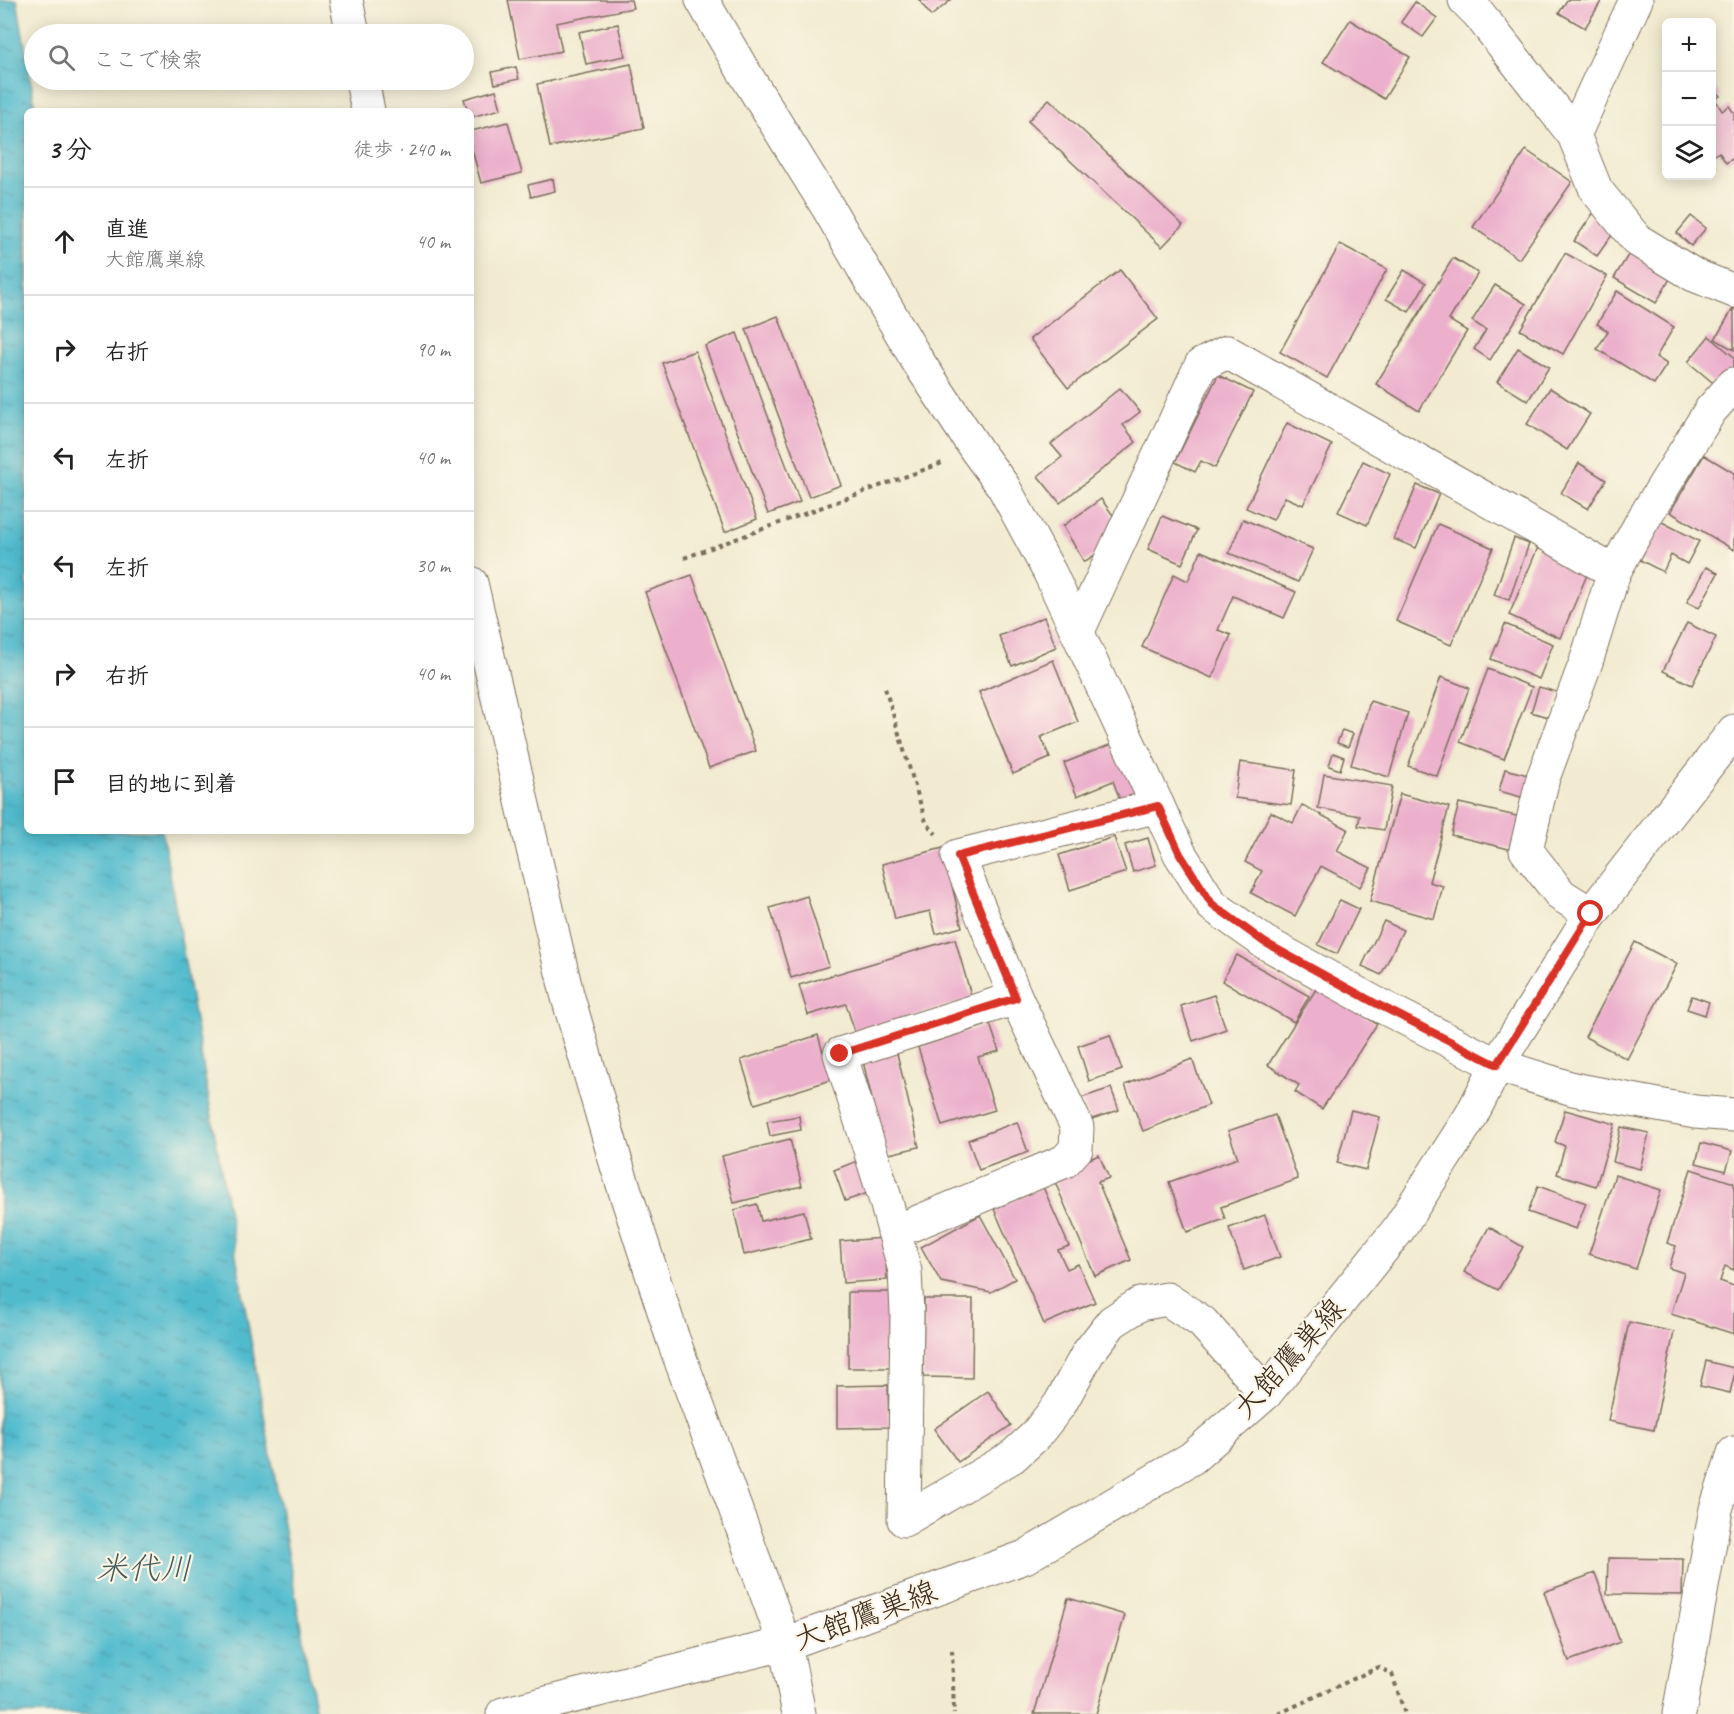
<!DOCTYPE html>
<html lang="ja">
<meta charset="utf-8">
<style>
:root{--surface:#fff;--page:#f6f6f6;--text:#222;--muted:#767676;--line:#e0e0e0}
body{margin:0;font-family:Caveat,"Klee One",sans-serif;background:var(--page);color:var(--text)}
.controls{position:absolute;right:18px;top:18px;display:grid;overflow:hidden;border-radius:9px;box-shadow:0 3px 15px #0003}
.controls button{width:54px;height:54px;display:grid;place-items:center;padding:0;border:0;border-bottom:2px solid var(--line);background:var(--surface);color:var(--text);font:30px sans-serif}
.stop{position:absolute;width:18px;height:18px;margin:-14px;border:4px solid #d93025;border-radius:50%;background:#fff}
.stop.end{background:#d93025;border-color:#fff;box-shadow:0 2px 6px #0008}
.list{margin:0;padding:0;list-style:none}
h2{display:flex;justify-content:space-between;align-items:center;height:78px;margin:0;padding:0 24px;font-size:26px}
h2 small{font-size:20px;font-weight:400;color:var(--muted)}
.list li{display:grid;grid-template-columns:39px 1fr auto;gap:18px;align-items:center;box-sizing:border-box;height:108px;padding:0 24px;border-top:2px solid var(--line)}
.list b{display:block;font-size:22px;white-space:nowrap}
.list p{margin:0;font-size:20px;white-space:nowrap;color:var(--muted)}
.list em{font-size:20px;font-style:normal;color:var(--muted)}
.icon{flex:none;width:33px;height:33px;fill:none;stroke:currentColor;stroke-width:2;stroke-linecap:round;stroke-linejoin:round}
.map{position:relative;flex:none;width:1734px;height:1714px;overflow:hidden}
.search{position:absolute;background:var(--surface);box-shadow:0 3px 15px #0003;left:24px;top:24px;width:450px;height:66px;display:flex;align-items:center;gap:15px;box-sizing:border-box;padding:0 21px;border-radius:33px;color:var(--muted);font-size:22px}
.panel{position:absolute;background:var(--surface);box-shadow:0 3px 15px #0003;left:24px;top:108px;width:450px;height:726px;border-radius:9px}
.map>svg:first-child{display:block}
.water{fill:url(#water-ripples);stroke:#467276;stroke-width:1.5}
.building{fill:#ecb0cc}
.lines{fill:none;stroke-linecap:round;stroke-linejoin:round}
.street-casing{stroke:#7b6e5d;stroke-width:35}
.secondary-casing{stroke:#7b6e5d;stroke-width:35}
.path{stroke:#7b6e5d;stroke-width:4;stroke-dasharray:4.5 4.5;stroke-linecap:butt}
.street{stroke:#fff;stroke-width:33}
.secondary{stroke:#fff;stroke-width:33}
.route{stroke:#d93025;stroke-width:8}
.labels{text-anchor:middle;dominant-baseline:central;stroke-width:4.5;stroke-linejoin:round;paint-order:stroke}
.street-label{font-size:30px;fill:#3b2a1e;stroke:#fcf5e5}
.water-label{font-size:32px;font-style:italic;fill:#435d5c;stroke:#fcf5e5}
</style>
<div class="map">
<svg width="1734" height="1714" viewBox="0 0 1734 1714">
<defs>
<pattern id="water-ripples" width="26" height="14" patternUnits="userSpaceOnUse" patternTransform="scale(1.5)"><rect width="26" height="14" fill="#51bbce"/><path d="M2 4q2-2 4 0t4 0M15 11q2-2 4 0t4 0" fill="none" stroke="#4498a7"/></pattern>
</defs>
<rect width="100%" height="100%" fill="#fcf5e5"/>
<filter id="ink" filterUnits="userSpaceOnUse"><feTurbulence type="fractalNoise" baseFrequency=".0167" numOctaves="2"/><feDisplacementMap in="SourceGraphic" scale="12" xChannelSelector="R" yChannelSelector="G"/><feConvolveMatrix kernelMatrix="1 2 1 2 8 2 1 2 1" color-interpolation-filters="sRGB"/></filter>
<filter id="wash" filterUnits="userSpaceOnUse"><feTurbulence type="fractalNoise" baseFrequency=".008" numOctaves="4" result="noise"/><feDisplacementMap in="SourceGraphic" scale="24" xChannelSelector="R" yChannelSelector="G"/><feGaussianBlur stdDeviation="1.35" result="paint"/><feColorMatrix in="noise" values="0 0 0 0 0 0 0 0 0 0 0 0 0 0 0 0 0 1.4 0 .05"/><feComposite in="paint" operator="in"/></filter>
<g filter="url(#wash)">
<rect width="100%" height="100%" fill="#f2ebd1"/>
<!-- water -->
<polygon class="water" points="0,0 17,0 36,111 27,111 27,831 162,831 316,1714 0,1714"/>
<g id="blocks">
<!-- building -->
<g class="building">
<polygon points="508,0 631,0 633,8 556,23 562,51 520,59"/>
<polygon points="919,0 951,0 931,16"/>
<polygon points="1567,0 1602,0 1585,28 1559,13"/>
<polygon points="1415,2 1437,18 1423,37 1401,22"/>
<polygon points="1350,20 1410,57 1384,99 1323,62"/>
<polygon points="618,24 625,56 586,64 579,32"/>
<polygon points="631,64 644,128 550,147 537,84"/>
<polygon points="516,67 519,79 495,84 492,72"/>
<polygon points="1712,83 1720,96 1715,99 1722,111 1729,106 1734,113 1734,158 1726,163 1719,152 1712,157"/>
<polygon points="496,90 501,109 471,117 471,111 468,111 464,99"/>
<polygon points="1049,99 1183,225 1162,247 1028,121"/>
<polygon points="508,122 522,173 481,183 471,146 471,131"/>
<polygon points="1526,150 1572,182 1519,259 1473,227"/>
<polygon points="553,179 555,191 531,197 528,185"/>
<polygon points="1594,212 1617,228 1597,256 1574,241"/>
<polygon points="1691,216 1706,228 1691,246 1677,233"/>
<polygon points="1340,244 1387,269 1327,378 1280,352"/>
<polygon points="1630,252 1671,277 1656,303 1614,278"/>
<polygon points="1565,253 1607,276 1563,354 1520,330"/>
<polygon points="1453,258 1478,273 1449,320 1467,331 1419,411 1376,384"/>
<polygon points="1120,270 1158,319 1068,388 1030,339"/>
<polygon points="1404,270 1426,283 1409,312 1386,299"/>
<polygon points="1495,285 1526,304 1490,360 1474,349 1486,330 1472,321"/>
<polygon points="1617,291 1674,327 1656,357 1667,364 1654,384 1597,349 1608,331 1597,324"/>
<polygon points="1734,307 1734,350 1715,339"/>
<polygon points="778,316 841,485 809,497 746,329"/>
<polygon points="737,333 800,502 768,514 705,346"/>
<polygon points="1709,336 1734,357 1734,366 1717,386 1688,362"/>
<polygon points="1518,348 1549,367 1528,401 1497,382"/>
<polygon points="695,351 757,519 725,532 662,363"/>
<polygon points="1218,375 1253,392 1215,468 1201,461 1195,472 1175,462"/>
<polygon points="1120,388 1140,412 1123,425 1136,442 1060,503 1038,476 1062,457 1051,444"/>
<polygon points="1550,388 1590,414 1567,450 1527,424"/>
<polygon points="1287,423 1332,445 1303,505 1285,497 1273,520 1246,508"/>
<polygon points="1704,455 1734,473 1734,550 1670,512"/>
<polygon points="1363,461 1390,474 1367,525 1338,512"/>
<polygon points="1579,463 1606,480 1588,509 1561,493"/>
<polygon points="1417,485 1439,494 1416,548 1394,539"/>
<polygon points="1101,499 1118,522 1101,551 1084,562 1063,526"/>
<polygon points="1162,516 1197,530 1182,564 1148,549"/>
<polygon points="1243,519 1313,549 1298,582 1229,553"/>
<polygon points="1660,521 1699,541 1687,564 1671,555 1663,572 1640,560"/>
<polygon points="1438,524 1493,548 1451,645 1396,621"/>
<polygon points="1514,538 1529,544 1509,600 1494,595"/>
<polygon points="1539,545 1590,568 1560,638 1509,615"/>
<polygon points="1201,551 1296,592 1284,618 1233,596 1218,630 1231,635 1212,678 1142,647 1174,574 1188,581"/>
<polygon points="1706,567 1718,573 1699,608 1687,602"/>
<polygon points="692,575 756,751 709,768 645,592"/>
<polygon points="1044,617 1056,647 1012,666 999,636"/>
<polygon points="1687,623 1716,637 1692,685 1663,671"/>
<polygon points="1505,624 1553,644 1539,679 1491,659"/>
<polygon points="1053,660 1078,722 1041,737 1050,758 1013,774 979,692"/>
<polygon points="1488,669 1532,687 1504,759 1460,742"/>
<polygon points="1441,677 1469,688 1437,776 1408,766"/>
<polygon points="1539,687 1560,693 1551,718 1531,712"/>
<polygon points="1370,701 1408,713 1389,777 1351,765"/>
<polygon points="1342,730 1353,734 1348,747 1337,743"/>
<polygon points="1117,742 1140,798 1122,805 1113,781 1077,796 1064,763"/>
<polygon points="1333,753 1344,757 1340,770 1329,766"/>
<polygon points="1240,762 1296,770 1291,805 1235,798"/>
<polygon points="1505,769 1532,776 1525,798 1499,791"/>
<polygon points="1324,774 1392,786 1384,830 1358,826 1360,816 1318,808"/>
<polygon points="1400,794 1449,807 1429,882 1443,886 1434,919 1370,901"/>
<polygon points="1459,803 1521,817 1513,850 1451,835"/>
<polygon points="1302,805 1348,829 1337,851 1371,868 1360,887 1321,866 1295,916 1251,893 1262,871 1245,862 1271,812 1293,823"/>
<polygon points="1114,837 1126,872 1070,890 1059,855"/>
<polygon points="1148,838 1156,865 1133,872 1125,845"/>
<polygon points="943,848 962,927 936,934 930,911 895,919 882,864"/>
<polygon points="807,896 829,966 791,978 770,908"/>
<polygon points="1340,900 1359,909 1337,954 1318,945"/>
<polygon points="1384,921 1403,930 1381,975 1362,966"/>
<polygon points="955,939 972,999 855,1033 846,1004 808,1015 799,985"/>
<polygon points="1635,942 1677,964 1627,1059 1585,1037"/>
<polygon points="1237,955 1309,996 1294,1022 1222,981"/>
<polygon points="1318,986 1377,1024 1322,1109 1295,1092 1299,1085 1268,1065"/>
<polygon points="1214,995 1226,1029 1193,1041 1181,1006"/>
<polygon points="1692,996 1709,1002 1705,1015 1687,1009"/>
<polygon points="990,1024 999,1051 978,1057 995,1110 942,1126 918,1047"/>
<polygon points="818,1035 831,1080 755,1104 741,1060"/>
<polygon points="1110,1035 1122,1070 1089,1081 1078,1046"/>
<polygon points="897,1053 919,1147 885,1155 863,1061"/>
<polygon points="1192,1059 1209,1105 1143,1131 1125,1085"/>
<polygon points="1111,1088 1119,1110 1089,1120 1081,1098"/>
<polygon points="1351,1110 1380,1117 1366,1170 1337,1163"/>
<polygon points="1565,1110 1615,1124 1596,1186 1557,1174 1565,1146 1555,1142"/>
<polygon points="1275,1115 1298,1179 1221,1207 1225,1219 1187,1232 1169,1182 1238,1158 1228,1131"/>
<polygon points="799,1116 801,1130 770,1136 767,1121"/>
<polygon points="1017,1122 1028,1152 979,1170 968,1140"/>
<polygon points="1621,1127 1649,1133 1640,1169 1613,1162"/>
<polygon points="790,1139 802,1186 734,1203 722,1156"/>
<polygon points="1701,1143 1732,1151 1726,1171 1696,1163"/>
<polygon points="1099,1155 1109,1178 1098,1182 1131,1260 1095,1276 1052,1175"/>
<polygon points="860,1160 871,1192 845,1201 834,1170"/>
<polygon points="1691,1169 1734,1183 1734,1270 1725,1266 1720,1281 1734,1286 1734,1334 1671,1314 1684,1273 1669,1268 1676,1246 1667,1243"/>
<polygon points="1615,1175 1661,1190 1636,1269 1589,1254"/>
<polygon points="1538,1186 1586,1203 1576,1229 1528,1212"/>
<polygon points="1043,1187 1069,1246 1058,1250 1067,1269 1078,1264 1095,1302 1044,1324 994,1209"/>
<polygon points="757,1204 761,1221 804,1211 811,1239 744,1255 734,1210"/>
<polygon points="980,1215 1015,1279 991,1292 941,1282 921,1247"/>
<polygon points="1265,1215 1280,1257 1244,1270 1229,1228"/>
<polygon points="1489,1227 1523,1247 1498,1290 1464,1272"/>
<polygon points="885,1238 887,1280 843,1283 840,1241"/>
<polygon points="848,1292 891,1292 892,1368 848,1368"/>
<polygon points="924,1299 973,1299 972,1378 923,1377"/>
<polygon points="1629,1322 1674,1332 1654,1430 1608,1421"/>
<polygon points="1706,1361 1734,1368 1734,1376 1730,1393 1700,1386"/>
<polygon points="888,1385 889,1427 837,1428 837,1386"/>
<polygon points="988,1391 1011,1425 958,1462 934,1429"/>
<polygon points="1608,1558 1683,1559 1682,1595 1607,1594"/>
<polygon points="1595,1573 1620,1642 1569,1661 1544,1592"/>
<polygon points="1068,1598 1125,1615 1096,1714 1034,1714"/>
</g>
</g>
</g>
<g filter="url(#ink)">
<use href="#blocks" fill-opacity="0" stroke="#7b6e5d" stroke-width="1.5"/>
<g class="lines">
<!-- street casing -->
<g class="street-casing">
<g id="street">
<polyline points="346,0 353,34"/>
<polyline points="702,0 741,67 827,206 917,360 977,451 1003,486 1050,573 1180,854 1212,905 1264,942 1373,1002 1497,1065"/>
<polyline points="1465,0 1478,13 1574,135 1596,190 1637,240 1694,275 1734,291"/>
<polyline points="362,80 368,111"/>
<polyline points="1574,135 1636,0"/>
<polyline points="471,583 567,994 617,1166 673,1339 785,1644 799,1714"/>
<polyline points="1078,631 1201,365 1227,352 1614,572"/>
<polyline points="1158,806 958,856 1016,998 840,1054 885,1198 905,1271 907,1313 904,1520 1012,1457 1035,1436 1060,1404 1088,1353 1112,1322 1140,1304 1167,1299 1202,1322 1266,1393"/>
<polyline points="1591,914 1561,895 1526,850 1543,778 1586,662 1614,572 1641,523 1710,411 1734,384"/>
<polyline points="894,1232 1065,1161 1076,1149 1077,1127 1016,998"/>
<polyline points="1679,1714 1716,1509 1734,1453"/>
</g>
</g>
<!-- secondary casing -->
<g class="secondary-casing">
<g id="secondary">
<polyline points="1497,1065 1573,1089 1695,1112 1734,1115"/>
<polyline points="503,1714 722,1659 785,1644 1025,1557 1192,1458 1266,1393 1398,1230 1471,1116 1497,1065 1591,914 1734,731"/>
</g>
</g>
<!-- path -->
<g class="path">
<polyline points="684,558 945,462"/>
<polyline points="885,688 926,822 936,834"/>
<polyline points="952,1650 954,1714"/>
<polyline points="1278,1714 1379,1667 1392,1674 1405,1714"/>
</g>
<!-- street -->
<use href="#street" class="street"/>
<!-- secondary -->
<use href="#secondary" class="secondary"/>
</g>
</g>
<g class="lines" filter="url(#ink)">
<!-- route -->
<polyline class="route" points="840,1054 1016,998 958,856 1158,806 1180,854 1212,904 1264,942 1373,1002 1497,1065 1591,914"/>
</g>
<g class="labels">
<!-- street labels -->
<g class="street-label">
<text transform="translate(1289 1358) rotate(-48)">大館鷹巣線</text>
<text transform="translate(865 1615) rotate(-20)">大館鷹巣線</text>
</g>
<!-- water labels -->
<g class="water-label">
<text x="144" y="1568">米代川</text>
</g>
</g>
</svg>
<div class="controls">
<button>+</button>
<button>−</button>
<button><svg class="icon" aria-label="layers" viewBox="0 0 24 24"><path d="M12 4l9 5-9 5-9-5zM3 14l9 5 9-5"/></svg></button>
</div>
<div class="stop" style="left:1591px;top:914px"></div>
<div class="stop end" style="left:840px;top:1054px"></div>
<div class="search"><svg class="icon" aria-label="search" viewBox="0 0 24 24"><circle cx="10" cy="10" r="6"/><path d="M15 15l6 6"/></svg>ここで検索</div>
<section class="panel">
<h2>3 分<small>徒歩 · 240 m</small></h2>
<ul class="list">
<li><svg class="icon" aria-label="ahead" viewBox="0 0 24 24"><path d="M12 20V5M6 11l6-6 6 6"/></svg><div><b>直進</b><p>大館鷹巣線</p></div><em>40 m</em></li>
<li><svg class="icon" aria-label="right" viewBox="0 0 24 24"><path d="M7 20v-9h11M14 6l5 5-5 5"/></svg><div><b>右折</b></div><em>90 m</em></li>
<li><svg class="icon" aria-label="left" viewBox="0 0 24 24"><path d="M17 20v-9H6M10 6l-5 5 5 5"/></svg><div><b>左折</b></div><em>40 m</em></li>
<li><svg class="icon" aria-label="left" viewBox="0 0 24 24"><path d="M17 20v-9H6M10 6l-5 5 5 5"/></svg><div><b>左折</b></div><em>30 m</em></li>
<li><svg class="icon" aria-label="right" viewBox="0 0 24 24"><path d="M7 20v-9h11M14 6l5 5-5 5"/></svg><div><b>右折</b></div><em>40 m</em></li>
<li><svg class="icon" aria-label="arrive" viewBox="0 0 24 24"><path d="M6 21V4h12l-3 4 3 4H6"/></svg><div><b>目的地に到着</b></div></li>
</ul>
</section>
</div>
